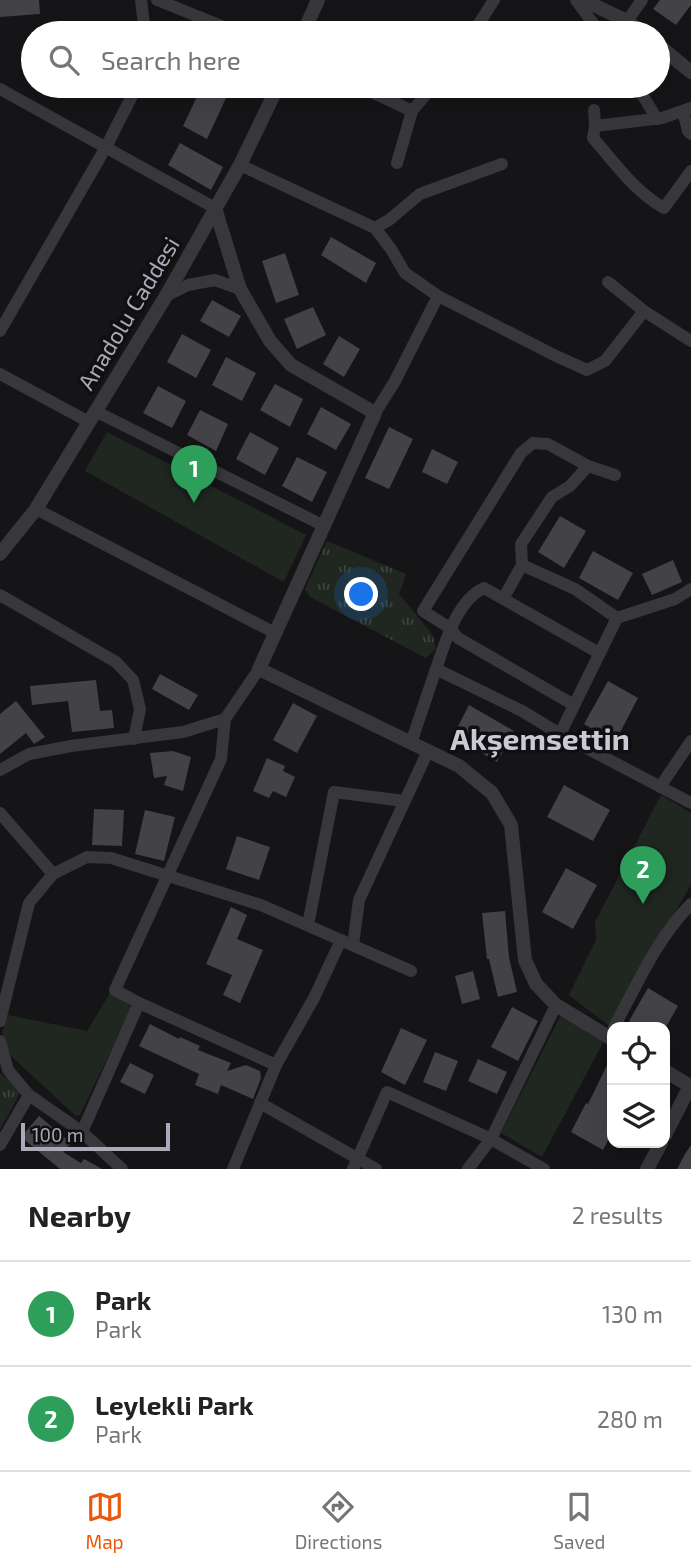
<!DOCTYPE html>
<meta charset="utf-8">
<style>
:root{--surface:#fff;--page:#f6f6f6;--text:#222;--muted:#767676;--line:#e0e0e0;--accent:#ea580c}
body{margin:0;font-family:"Exo 2",sans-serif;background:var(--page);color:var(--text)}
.controls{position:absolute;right:21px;bottom:21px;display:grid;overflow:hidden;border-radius:14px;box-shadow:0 7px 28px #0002}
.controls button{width:63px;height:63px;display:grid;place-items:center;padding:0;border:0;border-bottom:2px solid var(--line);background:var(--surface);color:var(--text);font:35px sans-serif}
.scale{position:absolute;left:21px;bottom:18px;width:149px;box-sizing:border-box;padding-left:7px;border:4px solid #a8abb6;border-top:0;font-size:19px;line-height:24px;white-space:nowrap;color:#a8abb6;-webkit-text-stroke:5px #101012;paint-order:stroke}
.you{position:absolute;left:362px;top:595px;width:24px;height:24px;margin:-18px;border:5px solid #fff;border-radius:50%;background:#1a73e8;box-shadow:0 0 0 10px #1a73e833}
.badge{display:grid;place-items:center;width:46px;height:46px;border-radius:50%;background:var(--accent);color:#fff;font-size:23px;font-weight:700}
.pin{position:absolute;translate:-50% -58px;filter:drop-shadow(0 2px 4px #0008)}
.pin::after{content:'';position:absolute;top:37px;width:24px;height:21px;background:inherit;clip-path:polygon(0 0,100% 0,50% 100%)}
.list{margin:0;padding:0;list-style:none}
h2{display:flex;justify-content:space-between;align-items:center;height:91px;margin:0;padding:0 28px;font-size:30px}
h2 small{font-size:23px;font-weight:400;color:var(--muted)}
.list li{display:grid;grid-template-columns:46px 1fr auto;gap:21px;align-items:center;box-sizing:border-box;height:105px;padding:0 28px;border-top:2px solid var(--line)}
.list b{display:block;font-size:26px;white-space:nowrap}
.list p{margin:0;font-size:23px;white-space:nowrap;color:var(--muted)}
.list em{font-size:23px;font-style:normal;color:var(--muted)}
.icon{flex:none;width:38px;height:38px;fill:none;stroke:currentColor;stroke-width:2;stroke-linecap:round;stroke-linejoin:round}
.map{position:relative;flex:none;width:691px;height:1169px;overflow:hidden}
.search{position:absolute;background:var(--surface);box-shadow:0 7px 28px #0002;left:21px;right:21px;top:21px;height:77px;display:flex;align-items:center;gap:18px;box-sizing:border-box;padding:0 24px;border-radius:38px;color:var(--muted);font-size:26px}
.sheet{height:301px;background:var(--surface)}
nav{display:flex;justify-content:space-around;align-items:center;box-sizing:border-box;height:98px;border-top:2px solid var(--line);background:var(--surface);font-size:19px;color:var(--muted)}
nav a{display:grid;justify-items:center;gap:4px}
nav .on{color:var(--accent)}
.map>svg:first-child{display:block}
.grass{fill:url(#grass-tufts)}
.green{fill:#202721}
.building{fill:#424247}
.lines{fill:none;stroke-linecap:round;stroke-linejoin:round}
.minor{stroke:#37373c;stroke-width:12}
.tertiary{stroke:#37373c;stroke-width:14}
.labels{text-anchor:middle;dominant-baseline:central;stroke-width:7;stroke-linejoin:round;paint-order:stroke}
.street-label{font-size:23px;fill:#a8abb6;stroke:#101012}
.district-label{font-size:30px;font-weight:bold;fill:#c9cad3;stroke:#101012}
</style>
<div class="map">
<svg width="691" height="1169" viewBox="0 0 691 1169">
<defs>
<pattern id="grass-tufts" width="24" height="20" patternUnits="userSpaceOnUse" patternTransform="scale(1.75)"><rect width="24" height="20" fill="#202721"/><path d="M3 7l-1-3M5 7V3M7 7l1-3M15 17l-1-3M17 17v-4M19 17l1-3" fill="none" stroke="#3e443f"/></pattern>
</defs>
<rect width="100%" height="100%" fill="#151517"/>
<!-- grass -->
<g class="grass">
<polygon points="327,541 406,574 399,594 433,635 436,649 426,658 310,597 305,589"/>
<polygon points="0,1073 21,1091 0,1130"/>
</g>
<!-- green -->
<g class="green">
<polygon points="107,432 306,535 284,582 85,471"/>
<polygon points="661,795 691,813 691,885 609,1026 569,995 596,940 595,922"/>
<polygon points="110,993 130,1005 130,1011 80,1115 76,1116 10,1055 2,1032 8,1015 87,1031"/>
<polygon points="561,1015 604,1041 542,1157 501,1133"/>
</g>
<!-- building -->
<g class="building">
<polygon points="0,0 39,0 40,14 0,17"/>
<polygon points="660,0 691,0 691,5 676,25 653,9"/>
<polygon points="202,86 208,86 227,96 207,139 183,126"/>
<polygon points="180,143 223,167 211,190 168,165"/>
<polygon points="331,237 376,263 366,283 321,255"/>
<polygon points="285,253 299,295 276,303 262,261"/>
<polygon points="212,300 241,316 229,337 200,321"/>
<polygon points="313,307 326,335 297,349 284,319"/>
<polygon points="182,334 211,350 196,378 167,362"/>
<polygon points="339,336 360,349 344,377 323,364"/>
<polygon points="226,357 256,373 242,401 212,385"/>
<polygon points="275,384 303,399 290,427 260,410"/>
<polygon points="158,386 186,401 172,428 143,413"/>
<polygon points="321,407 351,424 336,450 307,434"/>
<polygon points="200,410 228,424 216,451 187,435"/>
<polygon points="389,427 413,439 389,489 365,478"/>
<polygon points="250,432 279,448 265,475 236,459"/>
<polygon points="432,449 458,462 447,484 422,472"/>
<polygon points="297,457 327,472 312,502 282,486"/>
<polygon points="560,516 586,531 564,568 538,552"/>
<polygon points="593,551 633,573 618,600 579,578"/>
<polygon points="673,560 682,582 652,595 642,574"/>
<polygon points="160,674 198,695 189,710 152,689"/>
<polygon points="96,680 100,711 112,710 114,728 72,732 68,701 32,705 30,686"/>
<polygon points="608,681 638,698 615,742 584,724"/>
<polygon points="16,701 45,737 34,744 26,733 0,754 0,714"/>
<polygon points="293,703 317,716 297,753 273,740"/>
<polygon points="469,705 514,731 497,762 453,736"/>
<polygon points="173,751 191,757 183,791 164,785 167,776 154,778 150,753"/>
<polygon points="267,758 285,766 283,771 295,777 286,797 273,791 269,798 253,791"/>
<polygon points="564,785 610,810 593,841 547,817"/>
<polygon points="94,809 124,810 122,846 92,845"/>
<polygon points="145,810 175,817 164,861 135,854"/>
<polygon points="237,836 270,847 259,880 226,869"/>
<polygon points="566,868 597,885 573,929 542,912"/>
<polygon points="231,907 247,915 237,939 263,950 240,1003 223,995 232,975 206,964"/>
<polygon points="505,911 509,957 517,992 498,997 489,959 487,959 482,913"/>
<polygon points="473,971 480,999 462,1004 455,976"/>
<polygon points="648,988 678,1006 666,1027 640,1027 629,1021"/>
<polygon points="512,1007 538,1021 518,1061 491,1047"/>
<polygon points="150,1024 179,1039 180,1037 200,1046 198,1050 231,1063 227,1071 246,1065 260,1071 261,1078 253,1099 221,1085 218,1094 195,1085 199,1074 139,1046"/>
<polygon points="401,1028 427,1040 405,1085 381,1072"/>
<polygon points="435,1052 458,1061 446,1091 423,1082"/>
<polygon points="612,1055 612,1133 603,1150 571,1132 586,1103 588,1104"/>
<polygon points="478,1059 507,1072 497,1094 468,1081"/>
<polygon points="130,1063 154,1075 145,1094 120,1082"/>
<polygon points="39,1116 71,1143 63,1152 81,1163 84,1159 102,1169 60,1169 21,1137"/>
<polygon points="691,1145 691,1169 677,1169 685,1154"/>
</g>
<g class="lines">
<!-- minor -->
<g class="minor">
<polyline points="141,0 145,33"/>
<polyline points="157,0 239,33"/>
<polyline points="576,0 600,33"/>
<polyline points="627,21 642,0"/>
<polyline points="473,33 494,0"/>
<polyline points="359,86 412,111"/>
<polyline points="637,86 657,119"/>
<polyline points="0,89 215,208"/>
<path d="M 594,110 L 595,126 L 593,138 C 615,163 634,191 664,208 L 691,171"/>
<polyline points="683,111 688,131 691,134"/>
<polyline points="595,126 662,118 691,108"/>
<polyline points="397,163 412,111 433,86"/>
<polyline points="240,165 375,228 391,249 405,273 438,296 556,356 587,370 605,361 644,311 608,282"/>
<polyline points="375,228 389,220 420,194 502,164"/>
<polyline points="166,296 188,285 215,280 240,289"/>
<polyline points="644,311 691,341"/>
<polyline points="0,331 106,147 137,86"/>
<polyline points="0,374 89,422"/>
<polyline points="95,411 324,526"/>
<polyline points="375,413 395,381 438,296"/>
<polyline points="36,509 275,633"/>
<polyline points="522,565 575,589 617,618 675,599 691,589"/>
<polyline points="0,595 116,662 133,680 140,709 134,739"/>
<polyline points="504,597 522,565 521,544 552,497 570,486 588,466"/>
<path d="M 599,653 L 484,588 C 457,600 445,643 436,669 L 522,711 L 560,734 L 617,618"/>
<polyline points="574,705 458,638 450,628 423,611 521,453 533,443 548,444 588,466 615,475"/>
<polyline points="560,734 691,803"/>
<polyline points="411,743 436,669"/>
<polyline points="0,770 29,754 71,746 183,732 225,719"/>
<polyline points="660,787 691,741"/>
<polyline points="0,813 53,874"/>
<polyline points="308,925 334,792 404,801"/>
<polyline points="353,945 359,900 428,751"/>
<polyline points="139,1003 276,1065"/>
<polyline points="0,1021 29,903 53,874 87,857 111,858 261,905 411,971"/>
<path d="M 614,1027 C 637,985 657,938 691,904"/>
<polyline points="0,1041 8,1070 29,1095 82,1132 122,1169"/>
<polyline points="260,1103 376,1169"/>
<polyline points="82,1132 139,1003 115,990 221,759 225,719 259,669"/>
<polyline points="0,1145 29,1095"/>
<polyline points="233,1169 276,1065 314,998 341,940"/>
<polyline points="353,1169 387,1092 487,1137 544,1169"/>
<polyline points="468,1169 491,1139 556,1005"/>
</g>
<!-- tertiary -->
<g class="tertiary">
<polyline points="583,0 627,21 642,33"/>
<polyline points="303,33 318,0"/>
<polyline points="658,45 691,72"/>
<polyline points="215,208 240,289 270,341 291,365 375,413 259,669 459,766 492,793 511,825 525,960 536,984 556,1005 612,1039"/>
<polyline points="0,554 36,509 166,296 240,165 278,86"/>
<polyline points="665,1071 690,1086 665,1135"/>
<polyline points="647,1169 661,1143"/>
</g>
</g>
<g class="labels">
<!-- street labels -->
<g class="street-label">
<text transform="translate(128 313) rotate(-59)">Anadolu Caddesi</text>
</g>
<!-- district labels -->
<g class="district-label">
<text x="540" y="738">Akşemsettin</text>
</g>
</g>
</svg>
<div class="controls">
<button><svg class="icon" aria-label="locate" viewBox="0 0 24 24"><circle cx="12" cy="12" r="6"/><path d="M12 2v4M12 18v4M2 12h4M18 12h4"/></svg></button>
<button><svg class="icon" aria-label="layers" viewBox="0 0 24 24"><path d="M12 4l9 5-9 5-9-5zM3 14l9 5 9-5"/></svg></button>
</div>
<div class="scale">100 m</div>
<div class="you"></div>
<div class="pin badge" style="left:194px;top:503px;background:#2e9e5b">1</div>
<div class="pin badge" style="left:643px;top:904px;background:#2e9e5b">2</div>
<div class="search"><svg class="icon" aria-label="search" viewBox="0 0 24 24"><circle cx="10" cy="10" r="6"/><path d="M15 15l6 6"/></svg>Search here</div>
</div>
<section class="sheet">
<h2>Nearby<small>2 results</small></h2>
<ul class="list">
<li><span class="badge" style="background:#2e9e5b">1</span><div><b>Park</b><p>Park</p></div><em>130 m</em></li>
<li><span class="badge" style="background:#2e9e5b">2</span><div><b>Leylekli Park</b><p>Park</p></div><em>280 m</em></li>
</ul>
</section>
<nav>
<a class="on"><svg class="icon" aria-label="map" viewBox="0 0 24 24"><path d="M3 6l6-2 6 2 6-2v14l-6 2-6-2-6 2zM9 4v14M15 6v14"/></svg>Map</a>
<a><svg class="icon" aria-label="directions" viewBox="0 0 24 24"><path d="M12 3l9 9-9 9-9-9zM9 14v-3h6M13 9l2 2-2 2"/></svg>Directions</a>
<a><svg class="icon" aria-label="saved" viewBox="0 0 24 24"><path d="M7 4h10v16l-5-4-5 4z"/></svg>Saved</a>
</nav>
